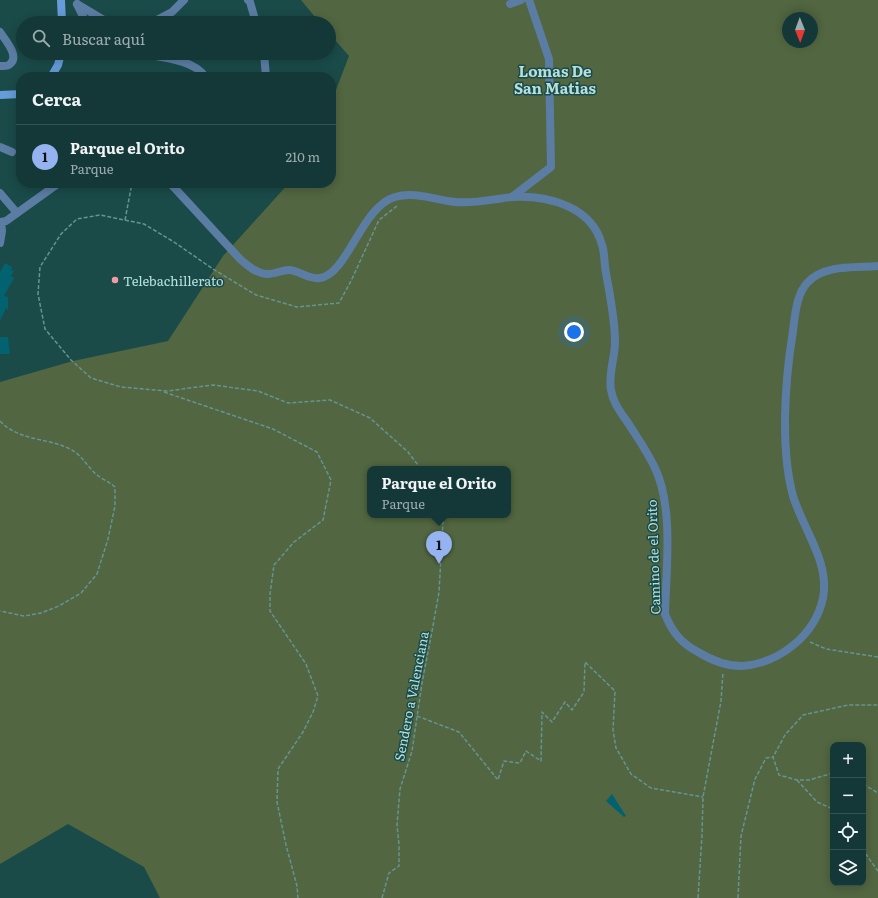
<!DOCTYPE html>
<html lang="es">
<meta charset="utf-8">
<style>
:root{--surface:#143837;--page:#1d3f3f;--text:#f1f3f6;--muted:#9dacad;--line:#335252;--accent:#95b2f1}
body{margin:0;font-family:Literata,serif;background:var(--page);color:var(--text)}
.controls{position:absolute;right:12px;bottom:12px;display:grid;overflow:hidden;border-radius:8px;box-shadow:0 2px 10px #0003}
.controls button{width:36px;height:36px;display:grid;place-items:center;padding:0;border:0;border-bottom:1px solid var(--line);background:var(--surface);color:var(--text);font:20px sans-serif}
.compass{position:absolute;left:782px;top:12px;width:36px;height:36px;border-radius:50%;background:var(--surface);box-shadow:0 2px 10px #0003;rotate:179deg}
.you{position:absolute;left:574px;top:332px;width:14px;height:14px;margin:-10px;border:3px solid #fff;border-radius:50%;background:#1a73e8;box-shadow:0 0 0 6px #1a73e833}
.badge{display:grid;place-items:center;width:26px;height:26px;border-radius:50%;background:var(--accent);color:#111;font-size:13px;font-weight:700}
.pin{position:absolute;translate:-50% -33px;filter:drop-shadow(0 1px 2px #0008)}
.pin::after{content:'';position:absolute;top:21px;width:14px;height:12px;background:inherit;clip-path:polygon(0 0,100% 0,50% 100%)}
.popup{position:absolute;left:367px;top:466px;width:144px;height:52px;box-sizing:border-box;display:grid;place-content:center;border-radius:8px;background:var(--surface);filter:drop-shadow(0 1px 3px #0005);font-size:13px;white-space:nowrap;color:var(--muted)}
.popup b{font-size:15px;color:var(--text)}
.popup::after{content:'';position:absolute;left:50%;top:100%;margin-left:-8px;border:8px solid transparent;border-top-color:var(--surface)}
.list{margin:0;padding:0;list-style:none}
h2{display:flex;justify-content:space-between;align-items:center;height:52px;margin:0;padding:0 16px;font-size:17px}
h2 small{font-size:13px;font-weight:400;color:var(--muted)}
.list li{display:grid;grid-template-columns:26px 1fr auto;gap:12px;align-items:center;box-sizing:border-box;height:64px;padding:0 16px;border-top:1px solid var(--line)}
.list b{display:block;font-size:15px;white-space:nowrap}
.list p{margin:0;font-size:13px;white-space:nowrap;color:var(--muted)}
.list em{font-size:13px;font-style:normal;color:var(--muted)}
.icon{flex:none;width:22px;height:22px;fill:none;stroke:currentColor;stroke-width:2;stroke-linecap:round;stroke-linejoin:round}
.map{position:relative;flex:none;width:878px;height:898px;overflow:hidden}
.search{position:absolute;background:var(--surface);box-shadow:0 2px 10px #0003;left:16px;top:16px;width:320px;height:44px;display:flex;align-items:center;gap:10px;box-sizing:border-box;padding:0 14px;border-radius:22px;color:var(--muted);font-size:15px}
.panel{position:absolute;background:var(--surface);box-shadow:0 2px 10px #0003;left:16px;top:72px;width:320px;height:116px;border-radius:16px}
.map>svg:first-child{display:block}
.green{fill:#526641;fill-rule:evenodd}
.building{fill:#026270}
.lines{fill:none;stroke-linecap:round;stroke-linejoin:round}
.path{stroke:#669492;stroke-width:1.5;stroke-dasharray:4 2;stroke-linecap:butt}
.street{stroke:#5b7da3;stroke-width:8}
.secondary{stroke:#659cd9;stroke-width:8}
.poi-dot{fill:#f49aa5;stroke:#1a4b49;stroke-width:1.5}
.labels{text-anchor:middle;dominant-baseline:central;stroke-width:3;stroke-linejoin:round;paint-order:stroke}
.poi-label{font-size:13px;fill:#b6e0de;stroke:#1a4b49;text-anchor:start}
.street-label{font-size:13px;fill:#b6e0de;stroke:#1a4b49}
.quarter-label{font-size:15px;font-weight:bold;fill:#b6e0de;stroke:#1a4b49}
</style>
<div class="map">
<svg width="878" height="898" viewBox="0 0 878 898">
<rect width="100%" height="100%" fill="#1a4b49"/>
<!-- green -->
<path class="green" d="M 301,0 L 878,0 L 878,898 L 160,898 L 144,867 L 68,824 L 0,864 L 0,382 L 73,361 L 168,341 L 223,256 L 289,183 L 331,183 L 331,103 L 349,56 L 329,33 L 329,23 L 320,23 ZM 788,18 L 812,18 L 812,42 L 788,42 ZM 370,469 L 508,469 L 508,515 L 370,515 ZM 833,745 L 863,745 L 863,883 L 833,883 Z"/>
<!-- building -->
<g class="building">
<polygon points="5,263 12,267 11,270 14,271 11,276 14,278 4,296 8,297 8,310 6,308 0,321 0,272"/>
<polygon points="0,337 8,337 10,354 0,354"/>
<polygon points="612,794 626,816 624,817 606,801"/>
</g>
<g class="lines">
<!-- path -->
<g class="path">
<polyline points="397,206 379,220 351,281 339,303 297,307 256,295 213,269 174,242 144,224 100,215 77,219 61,234 40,267 38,294 45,329 71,360 91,378 121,387 167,391 213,385 258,391 288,403 330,400 370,418 408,452 421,469"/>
<polyline points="125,220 132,183"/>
<polyline points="164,392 273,429 317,452 331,480 323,520 294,542 274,565 270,594 270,611 306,664 318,696 313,712 303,732 278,769 277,802 286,845 297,886 298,898"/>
<path d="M 0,421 C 17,440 46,438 68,448 C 83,455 86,466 97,475 C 102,479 109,482 115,487 L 115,506 L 108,539 L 97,574 L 81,593 L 59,606 L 41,613 L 24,616 L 0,611"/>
<polyline points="810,642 826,649 878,657"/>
<polyline points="417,716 459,732 498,780 504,761 520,763 526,751 541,761 542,712 552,722 565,702 572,710 584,692 585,662 615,691 613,730 616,748 631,774 651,788 703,797"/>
<polyline points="833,773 809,780 797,780 779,775 773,757 785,735 803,715 848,705 878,705"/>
<polyline points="797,780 817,802 833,809"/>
<polyline points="863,784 878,793"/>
<polyline points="863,848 865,853 878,871"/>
<polyline points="382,898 389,873 399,866 399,845 397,825 400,789 412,751 422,683 433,626 439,592 443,522 441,515"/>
<polyline points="698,898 702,835 703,797 721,701 723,672"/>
<polyline points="738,898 741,836 755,779 766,758 773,757"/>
</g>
<!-- street -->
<g class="street">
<polyline points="248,0 250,2 256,23"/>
<polyline points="77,4 107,22 112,23"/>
<polyline points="77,4 86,23"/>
<polyline points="510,4 521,0"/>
<polyline points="151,23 172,12 184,0"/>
<path d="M 0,32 C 5,40 20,56 10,64 C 7,67 3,66 0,66"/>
<path d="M 139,53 C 158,57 195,59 205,77"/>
<polyline points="264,53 266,77"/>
<polyline points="0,147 12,152"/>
<path d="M 170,183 L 240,259 C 248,266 257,274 268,274 C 275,274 282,270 289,270 C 299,270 308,280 320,278 C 347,275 362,206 395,197 C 415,191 435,200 455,202 C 474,204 493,199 512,197 C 547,195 592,206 602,245 C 605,253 604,264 606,273 C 610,296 615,319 615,342 C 615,358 608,374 611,390 C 613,404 623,415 630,426 C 639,440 648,453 655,468 C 674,508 666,570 665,614 C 672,632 681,643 698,652 C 711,660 726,666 741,666 C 778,664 815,636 823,598 C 830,562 803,529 793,496 C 780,448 785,380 793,331 C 795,316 796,294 808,282 C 825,264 856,268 878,266"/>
<polyline points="0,193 17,213"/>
<polyline points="512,197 551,167 549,59 529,0"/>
<polyline points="0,222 6,221 59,183"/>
<polyline points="0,243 2,231 1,222"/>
</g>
<!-- secondary -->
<g class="secondary">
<polyline points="61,0 62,23"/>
<polyline points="51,77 58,65 61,53"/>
<polyline points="0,95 21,94"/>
</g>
</g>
<!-- markers -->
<circle class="poi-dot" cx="115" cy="280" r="4"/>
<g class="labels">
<!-- poi labels -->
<g class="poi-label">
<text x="123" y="280">Telebachillerato</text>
</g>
<!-- street labels -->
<g class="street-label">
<text transform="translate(653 557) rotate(-92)">Camino de el Orito</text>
<text transform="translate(411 696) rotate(-79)">Sendero a Valenciana</text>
</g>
<!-- quarter labels -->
<g class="quarter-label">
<text x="555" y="70">Lomas De<tspan x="555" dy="17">San Matias</tspan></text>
</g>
</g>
</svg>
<div class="controls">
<button>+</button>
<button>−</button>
<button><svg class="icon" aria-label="locate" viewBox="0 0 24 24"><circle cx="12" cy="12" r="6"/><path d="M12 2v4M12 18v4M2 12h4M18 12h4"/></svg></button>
<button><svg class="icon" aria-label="layers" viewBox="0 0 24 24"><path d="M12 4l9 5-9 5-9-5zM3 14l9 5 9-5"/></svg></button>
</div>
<svg class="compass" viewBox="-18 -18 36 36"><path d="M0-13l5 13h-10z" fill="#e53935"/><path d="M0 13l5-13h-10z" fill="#9dacad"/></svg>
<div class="you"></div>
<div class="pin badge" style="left:439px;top:564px">1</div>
<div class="popup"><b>Parque el Orito</b>Parque</div>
<div class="search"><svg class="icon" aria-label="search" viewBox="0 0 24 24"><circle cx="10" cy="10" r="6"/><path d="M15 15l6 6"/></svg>Buscar aquí</div>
<section class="panel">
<h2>Cerca<small></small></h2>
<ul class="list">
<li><span class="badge">1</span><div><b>Parque el Orito</b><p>Parque</p></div><em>210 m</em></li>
</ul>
</section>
</div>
